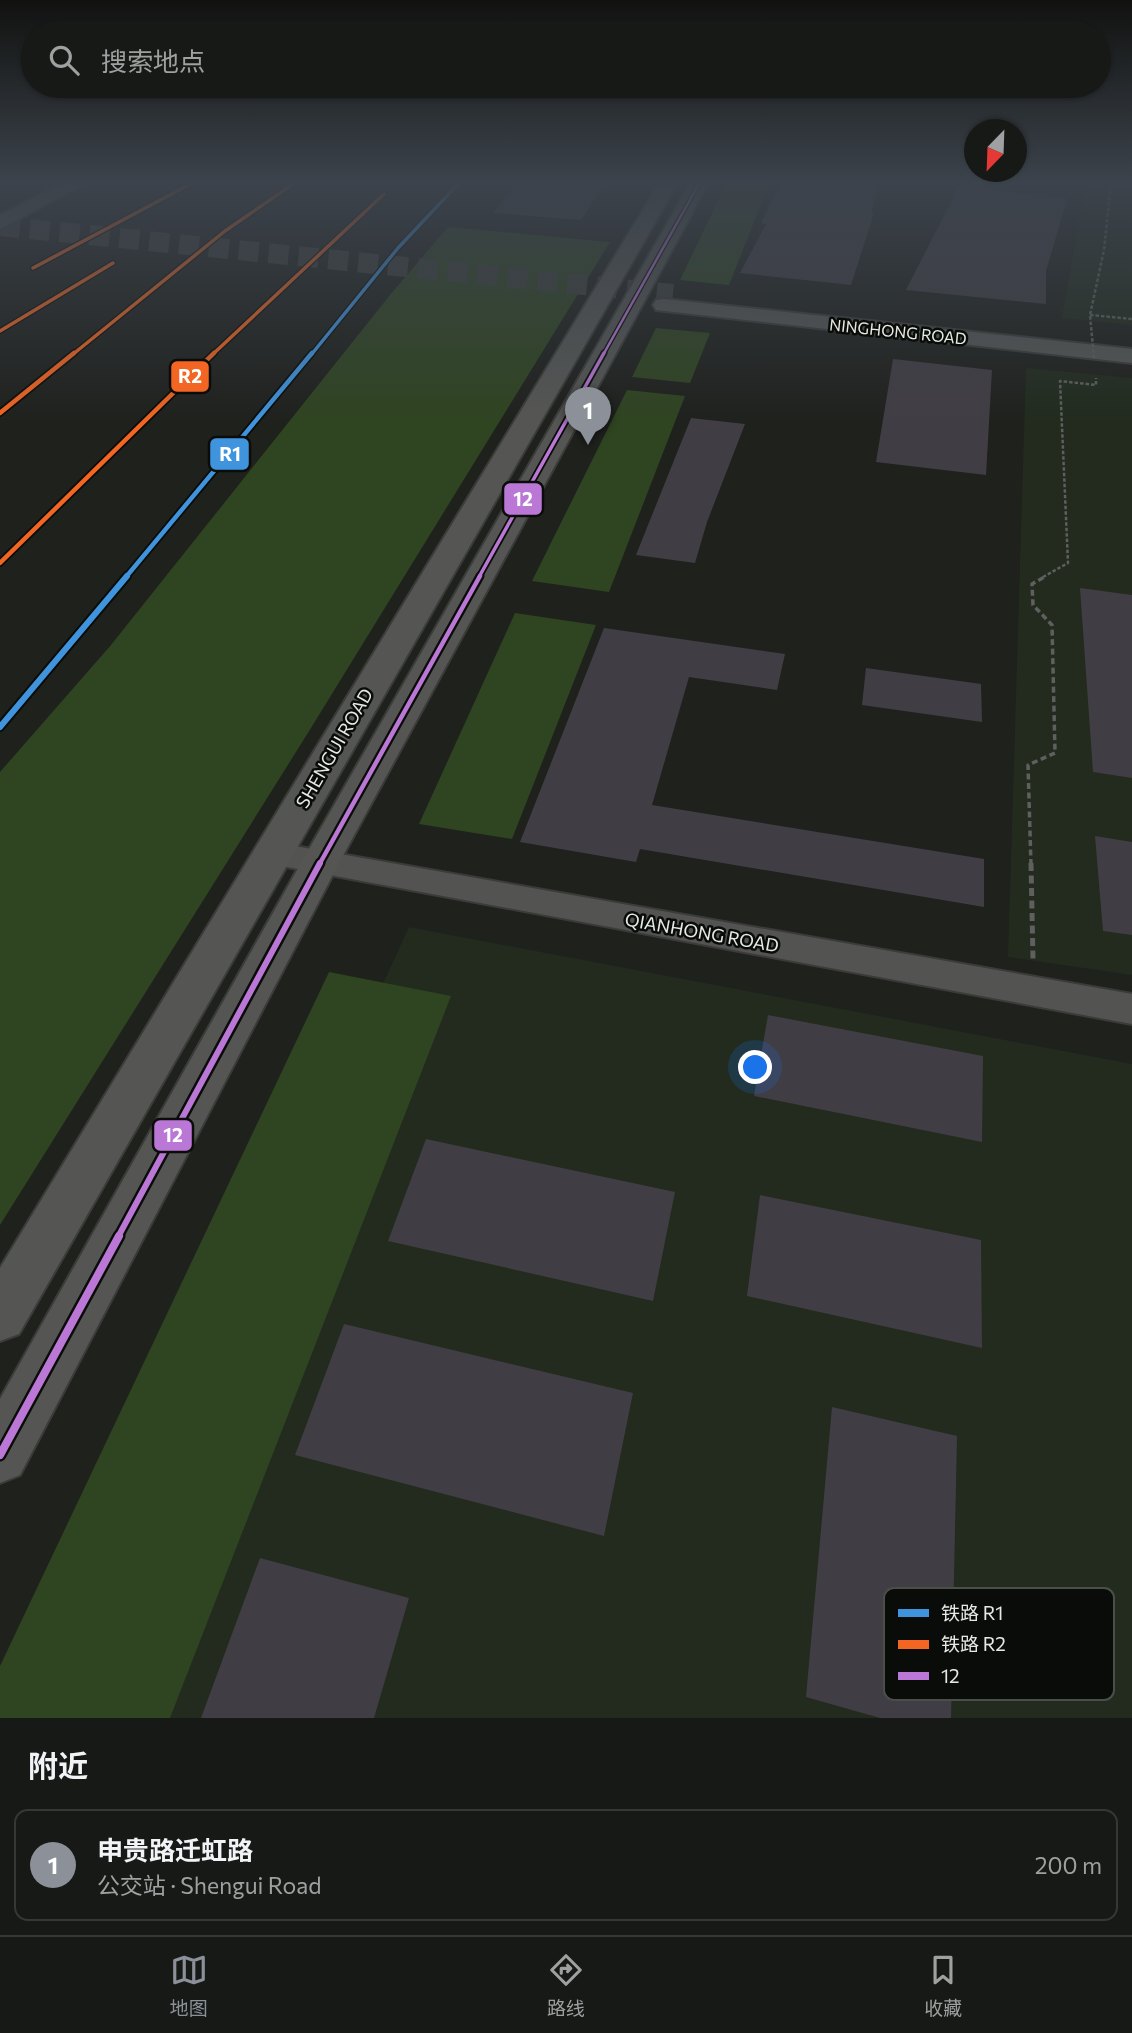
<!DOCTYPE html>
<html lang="zh">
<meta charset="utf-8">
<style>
:root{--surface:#171916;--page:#20221f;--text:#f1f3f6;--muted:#9ea0a1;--line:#363835;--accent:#8c9099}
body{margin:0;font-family:Commissioner,"Noto Sans SC",sans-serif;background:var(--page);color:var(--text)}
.compass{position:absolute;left:964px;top:119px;width:63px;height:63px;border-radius:50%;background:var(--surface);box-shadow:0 2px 5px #0004;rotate:203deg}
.you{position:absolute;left:756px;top:1068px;width:24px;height:24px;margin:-18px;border:5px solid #fff;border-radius:50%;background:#1a73e8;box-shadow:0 0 0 10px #1a73e833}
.badge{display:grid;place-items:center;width:46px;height:46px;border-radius:50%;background:var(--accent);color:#fff;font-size:23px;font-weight:700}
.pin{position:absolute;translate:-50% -58px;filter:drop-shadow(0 2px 4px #0008)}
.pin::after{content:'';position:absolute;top:37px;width:24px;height:21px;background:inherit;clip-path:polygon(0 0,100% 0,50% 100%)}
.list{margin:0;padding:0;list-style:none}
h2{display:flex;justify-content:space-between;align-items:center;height:91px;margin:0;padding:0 28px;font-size:30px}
h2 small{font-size:23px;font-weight:400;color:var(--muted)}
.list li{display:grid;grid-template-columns:46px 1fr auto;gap:21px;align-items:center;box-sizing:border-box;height:112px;margin:0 14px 14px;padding:0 14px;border:2px solid var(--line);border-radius:14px}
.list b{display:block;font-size:26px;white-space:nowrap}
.list p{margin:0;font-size:23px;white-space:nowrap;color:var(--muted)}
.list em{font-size:23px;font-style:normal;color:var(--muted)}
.icon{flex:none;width:38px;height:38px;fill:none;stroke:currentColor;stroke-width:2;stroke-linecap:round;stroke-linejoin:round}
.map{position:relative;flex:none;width:1132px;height:1718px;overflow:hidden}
.search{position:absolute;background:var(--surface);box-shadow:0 2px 5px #0004;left:21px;right:21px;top:21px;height:77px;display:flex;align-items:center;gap:18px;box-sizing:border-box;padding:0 24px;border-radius:38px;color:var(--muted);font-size:26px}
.sheet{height:217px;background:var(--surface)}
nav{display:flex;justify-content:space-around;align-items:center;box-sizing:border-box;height:98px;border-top:2px solid var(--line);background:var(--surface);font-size:19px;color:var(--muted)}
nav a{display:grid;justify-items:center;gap:4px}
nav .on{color:var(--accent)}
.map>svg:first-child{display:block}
.built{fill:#222b1e}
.green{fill:#2f4421}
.building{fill:#413d44}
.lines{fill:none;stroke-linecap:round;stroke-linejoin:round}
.secondary-tunnel{stroke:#3d3f3b;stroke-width:20;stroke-dasharray:20 10;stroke-linecap:butt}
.minor-casing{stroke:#3b3c3a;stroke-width:4}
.tertiary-casing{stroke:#3b3c3a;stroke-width:4}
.secondary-casing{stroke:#3b3c3a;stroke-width:4}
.path-far2{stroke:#5e5f5e;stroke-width:2.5;stroke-dasharray:3.5 2;stroke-linecap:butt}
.path-far1{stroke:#5e5f5e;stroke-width:3.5;stroke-dasharray:6 3.5;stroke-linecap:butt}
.path{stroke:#5e5f5e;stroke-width:5;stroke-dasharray:8 4.5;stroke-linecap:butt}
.minor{fill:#535452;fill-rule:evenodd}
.tertiary{fill:#535452;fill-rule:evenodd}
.secondary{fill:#555654;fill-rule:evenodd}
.path-bridge{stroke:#5e5f5e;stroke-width:2.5;stroke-dasharray:3.5 2;stroke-linecap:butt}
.bus-1-far4-casing{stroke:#090c08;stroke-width:5}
.bus-1-far3-casing{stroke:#090c08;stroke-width:7}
.bus-1-far2-casing{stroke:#090c08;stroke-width:9}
.bus-1-far1-casing{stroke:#090c08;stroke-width:11}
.bus-1-casing{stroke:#090c08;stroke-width:13}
.bus-1-far4{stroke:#ba77d6;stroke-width:2.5}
.bus-1-far3{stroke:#ba77d6;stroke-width:3.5}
.bus-1-far2{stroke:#ba77d6;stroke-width:4.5}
.bus-1-far1{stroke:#ba77d6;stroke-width:6}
.bus-1{stroke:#ba77d6;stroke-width:8}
.rail-1-far2-casing{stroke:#090c08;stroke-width:6}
.rail-1-far1-casing{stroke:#090c08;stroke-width:8}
.rail-1-casing{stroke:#090c08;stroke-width:10}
.rail-2-far1-casing{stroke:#090c08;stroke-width:6}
.rail-2-casing{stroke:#090c08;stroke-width:8}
.rail-1-far2{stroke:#4094de;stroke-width:3.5}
.rail-1-far1{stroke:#4094de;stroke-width:4.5}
.rail-1{stroke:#4094de;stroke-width:6}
.rail-2-far1{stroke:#f26522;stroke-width:3.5}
.rail-2{stroke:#f26522;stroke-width:4.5}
.labels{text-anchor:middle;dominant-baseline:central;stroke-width:5;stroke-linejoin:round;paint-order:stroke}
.far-street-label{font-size:16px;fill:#e6eae4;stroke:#090c08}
.street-label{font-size:18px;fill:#e6eae4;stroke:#090c08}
.key{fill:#090c08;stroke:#4b4f4a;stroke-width:2}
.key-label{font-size:19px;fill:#e6eae4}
.line-badge{stroke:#090c08;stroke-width:2.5}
.badge-label{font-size:19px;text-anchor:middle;font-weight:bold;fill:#fff}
</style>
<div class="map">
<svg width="1132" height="1718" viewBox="0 0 1132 1718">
<rect width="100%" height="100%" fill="#1f211d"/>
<!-- built -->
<g class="built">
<polygon points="1086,182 1132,182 1132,325 1062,318"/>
<polygon points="1026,368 1132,378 1132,975 1008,957"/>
<polygon points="409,927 1132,1064 1132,1718 44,1718"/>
</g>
<!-- green -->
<g class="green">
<polygon points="727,182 770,182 729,285 680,280"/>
<polygon points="448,227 610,242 311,728 0,1225 0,772 111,645 390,295"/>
<polygon points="656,328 710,333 690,383 632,377"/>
<polygon points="627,390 685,396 609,592 532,581"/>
<polygon points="515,613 596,625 512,839 419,824"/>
<polygon points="329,972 451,996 170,1718 0,1718 0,1666"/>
</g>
<!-- building -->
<g class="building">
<polygon points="518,182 606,182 581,220 493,213"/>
<polygon points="781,182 880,182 871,213 874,213 851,285 740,273 766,224 761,223"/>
<polygon points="959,186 1067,199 1046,271 1046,304 906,290"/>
<polygon points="893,359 992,370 986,475 876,462"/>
<polygon points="691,418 745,424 707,522 695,563 636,555"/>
<polygon points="1080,588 1132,595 1132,778 1093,772"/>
<polygon points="604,628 785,654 777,690 689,677 652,805 984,859 984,907 640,849 636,862 520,842"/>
<polygon points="866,668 981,684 982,722 862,705"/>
<polygon points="1095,836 1132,842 1132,935 1103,931"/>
<polygon points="768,1015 983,1056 982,1142 754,1096"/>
<polygon points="426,1139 675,1192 653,1301 388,1241"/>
<polygon points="760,1195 981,1240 982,1348 747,1296"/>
<polygon points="344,1324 633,1393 604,1536 295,1455"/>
<polygon points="832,1407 957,1436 951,1718 880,1718 806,1697"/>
<polygon points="260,1558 409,1598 374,1718 201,1718"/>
</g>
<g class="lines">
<!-- secondary-tunnel -->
<polyline class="secondary-tunnel" points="0,226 673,294"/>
<!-- minor casing -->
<g class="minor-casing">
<polygon id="minor" points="272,842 1132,994 1132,1024 260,862 255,854 260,846"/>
</g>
<!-- tertiary casing -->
<g class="tertiary-casing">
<polygon id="tertiary" points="65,182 88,182 0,229 0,215"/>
</g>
<!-- secondary casing -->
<g class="secondary-casing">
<g id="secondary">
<polygon points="660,182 678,182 19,1334 0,1341 0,1268"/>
<polygon points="691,182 709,182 339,863 20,1475 0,1483 0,1399 301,863"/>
<polygon points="664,299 1132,349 1132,363 656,310 653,305 656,300"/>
</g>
</g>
<!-- path-far2 -->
<g class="path-far2">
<polyline points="1090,315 1132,319"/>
<polyline points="1043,577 1068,563 1060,381 1096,385 1096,378"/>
</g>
<!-- path-far1 -->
<polyline class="path-far1" points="1031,865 1028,765 1055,753 1052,625 1033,605 1032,584 1046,576"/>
<!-- path -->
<polyline class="path" points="1031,863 1033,959"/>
<!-- minor -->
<use href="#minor" class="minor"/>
<!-- tertiary -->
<use href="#tertiary" class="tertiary"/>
<!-- secondary -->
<use href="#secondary" class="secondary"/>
<!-- path-bridge -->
<polyline class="path-bridge" points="1094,358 1090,315 1104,250 1111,182"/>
<!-- bus-1-far4 casing -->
<g class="bus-1-far4-casing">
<polyline id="bus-1-far4" points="603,355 700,182"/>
</g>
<!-- bus-1-far3 casing -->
<g class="bus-1-far3-casing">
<polyline id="bus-1-far3" points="479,577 604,353"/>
</g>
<!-- bus-1-far2 casing -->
<g class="bus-1-far2-casing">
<polyline id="bus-1-far2" points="319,865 480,576"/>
</g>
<!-- bus-1-far1 casing -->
<g class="bus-1-far1-casing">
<polyline id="bus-1-far1" points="118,1237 320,863"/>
</g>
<!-- bus-1 casing -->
<g class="bus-1-casing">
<polyline id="bus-1" points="0,1455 119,1236"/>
</g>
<!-- bus-1-far4 -->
<use href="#bus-1-far4" class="bus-1-far4"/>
<!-- bus-1-far3 -->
<use href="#bus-1-far3" class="bus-1-far3"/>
<!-- bus-1-far2 -->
<use href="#bus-1-far2" class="bus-1-far2"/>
<!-- bus-1-far1 -->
<use href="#bus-1-far1" class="bus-1-far1"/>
<!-- bus-1 -->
<use href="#bus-1" class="bus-1"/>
<!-- rail-1-far2 casing -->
<g class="rail-1-far2-casing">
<polyline id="rail-1-far2" points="311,355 398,248 460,182"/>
</g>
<!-- rail-1-far1 casing -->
<g class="rail-1-far1-casing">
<polyline id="rail-1-far1" points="126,577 312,353"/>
</g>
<!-- rail-1 casing -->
<g class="rail-1-casing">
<polyline id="rail-1" points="0,727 127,576"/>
</g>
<!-- rail-2-far1 casing -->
<g class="rail-2-far1-casing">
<g id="rail-2-far1">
<polyline points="33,268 194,182"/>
<polyline points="0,331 113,263"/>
<polyline points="72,355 225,231 296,182"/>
<polyline points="212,355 384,194"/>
</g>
</g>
<!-- rail-2 casing -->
<g class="rail-2-casing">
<g id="rail-2">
<polyline points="0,413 74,353"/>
<polyline points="0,563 214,353"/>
</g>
</g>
<!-- rail-1-far2 -->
<use href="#rail-1-far2" class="rail-1-far2"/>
<!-- rail-1-far1 -->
<use href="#rail-1-far1" class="rail-1-far1"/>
<!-- rail-1 -->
<use href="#rail-1" class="rail-1"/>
<!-- rail-2-far1 -->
<use href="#rail-2-far1" class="rail-2-far1"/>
<!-- rail-2 -->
<use href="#rail-2" class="rail-2"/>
</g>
<!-- sky -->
<linearGradient id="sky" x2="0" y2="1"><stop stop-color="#111210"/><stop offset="0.43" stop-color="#3c434c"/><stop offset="1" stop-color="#3c434c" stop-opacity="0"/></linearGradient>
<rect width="1132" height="423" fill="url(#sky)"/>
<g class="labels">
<!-- far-street labels -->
<g class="far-street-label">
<text transform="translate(898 331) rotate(6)">NINGHONG ROAD</text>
</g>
<!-- street labels -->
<g class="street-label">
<text transform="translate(334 748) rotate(-60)">SHENGUI ROAD</text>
<text transform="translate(702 932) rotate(10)">QIANHONG ROAD</text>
</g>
</g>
<!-- legend -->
<rect x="884" y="1588" width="230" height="112" rx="10" class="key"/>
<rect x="898" y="1609" width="31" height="8" fill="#4094de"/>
<rect x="898" y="1640" width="31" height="9" fill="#f26522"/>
<rect x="898" y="1672" width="31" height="8" fill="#ba77d6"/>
<g class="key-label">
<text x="941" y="1620">铁路 R1</text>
<text x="941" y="1651">铁路 R2</text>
<text x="941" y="1683">12</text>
</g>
<g class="line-badge">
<rect x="170" y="360" width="40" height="33" rx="7" fill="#f26522"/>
<rect x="209" y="437" width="41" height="34" rx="7" fill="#4094de"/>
<rect x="503" y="482" width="40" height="34" rx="7" fill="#ba77d6"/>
<rect x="153" y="1119" width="40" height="33" rx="7" fill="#ba77d6"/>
</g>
<g class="badge-label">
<text x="190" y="383">R2</text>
<text x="230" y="461">R1</text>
<text x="523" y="506">12</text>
<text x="173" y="1142">12</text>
</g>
</svg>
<svg class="compass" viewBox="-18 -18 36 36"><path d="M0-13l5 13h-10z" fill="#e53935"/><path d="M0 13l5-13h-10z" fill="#9ea0a1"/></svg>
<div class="you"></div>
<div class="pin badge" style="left:588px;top:445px">1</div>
<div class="search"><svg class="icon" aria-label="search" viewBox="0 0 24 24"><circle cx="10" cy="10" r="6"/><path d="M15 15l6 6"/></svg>搜索地点</div>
</div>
<section class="sheet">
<h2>附近<small></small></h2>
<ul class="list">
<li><span class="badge">1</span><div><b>申贵路迁虹路</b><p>公交站 · Shengui Road</p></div><em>200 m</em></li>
</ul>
</section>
<nav>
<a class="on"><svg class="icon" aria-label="map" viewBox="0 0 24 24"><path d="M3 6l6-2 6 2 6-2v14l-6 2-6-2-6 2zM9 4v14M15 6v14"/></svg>地图</a>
<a><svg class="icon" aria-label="directions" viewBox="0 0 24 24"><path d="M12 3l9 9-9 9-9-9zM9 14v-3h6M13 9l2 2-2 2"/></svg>路线</a>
<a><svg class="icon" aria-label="saved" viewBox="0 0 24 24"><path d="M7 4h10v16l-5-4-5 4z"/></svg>收藏</a>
</nav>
